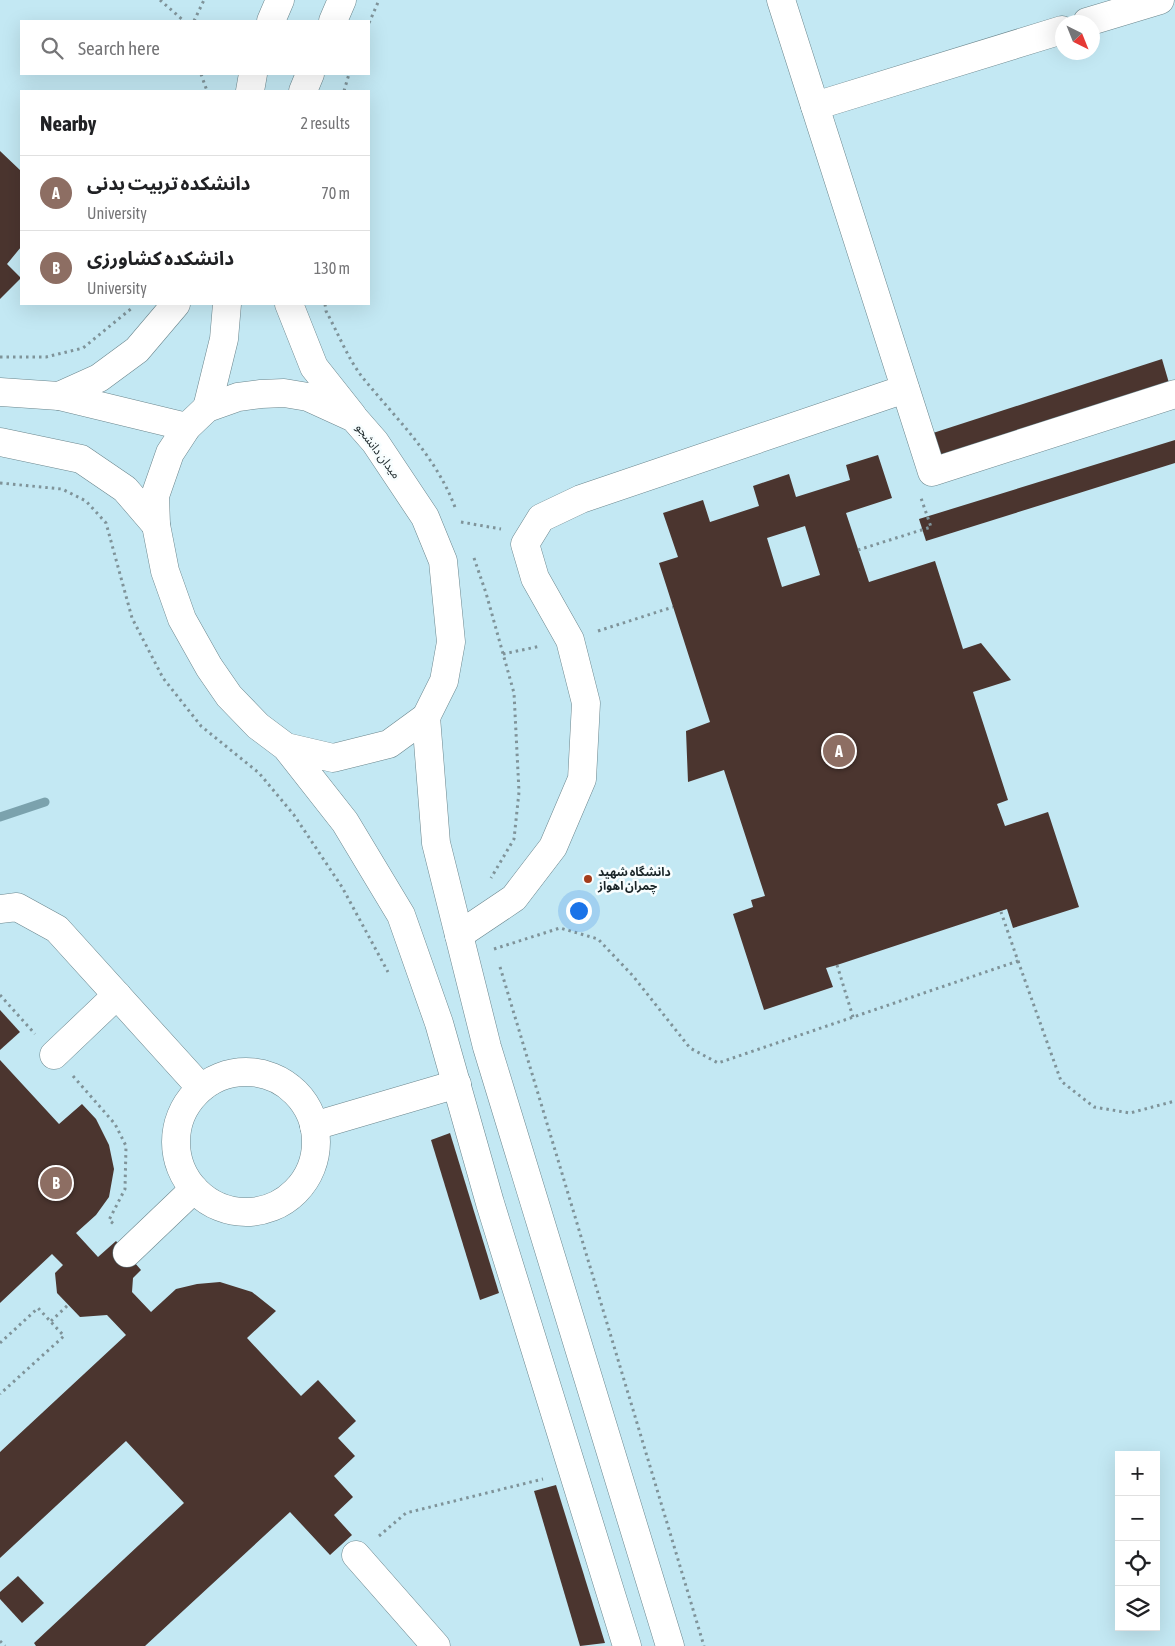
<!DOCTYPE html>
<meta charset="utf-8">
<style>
:root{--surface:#fff;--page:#f2f2f2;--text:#202124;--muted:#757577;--line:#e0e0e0;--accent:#db2777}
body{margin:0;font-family:"Asap Condensed","Noto Sans Arabic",sans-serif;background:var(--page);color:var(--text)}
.controls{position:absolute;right:15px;bottom:15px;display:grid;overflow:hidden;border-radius:0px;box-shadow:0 5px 20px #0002}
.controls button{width:45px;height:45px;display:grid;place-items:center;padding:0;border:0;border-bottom:1px solid var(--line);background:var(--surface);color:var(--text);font:25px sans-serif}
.compass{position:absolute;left:1055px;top:15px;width:45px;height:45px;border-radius:50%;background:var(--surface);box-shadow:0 5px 20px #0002;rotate:137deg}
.you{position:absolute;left:578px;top:910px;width:18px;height:18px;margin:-12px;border:4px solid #fff;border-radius:50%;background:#1a73e8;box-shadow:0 0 0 8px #1a73e833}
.badge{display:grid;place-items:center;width:32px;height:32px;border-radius:50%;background:var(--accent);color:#fff;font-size:16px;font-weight:700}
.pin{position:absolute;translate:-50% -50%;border:2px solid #fff;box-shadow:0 1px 5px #0006}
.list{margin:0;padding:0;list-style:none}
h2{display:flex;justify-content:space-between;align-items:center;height:65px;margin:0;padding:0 20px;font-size:21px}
h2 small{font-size:16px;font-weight:400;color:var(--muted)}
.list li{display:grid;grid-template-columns:32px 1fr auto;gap:15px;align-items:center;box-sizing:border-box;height:75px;padding:0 20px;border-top:1px solid var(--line)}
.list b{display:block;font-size:19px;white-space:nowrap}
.list p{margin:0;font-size:16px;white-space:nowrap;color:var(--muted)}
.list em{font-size:16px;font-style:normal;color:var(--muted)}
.icon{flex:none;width:28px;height:28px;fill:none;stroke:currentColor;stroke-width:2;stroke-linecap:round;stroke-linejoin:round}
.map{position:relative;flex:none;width:1175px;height:1646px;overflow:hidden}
.search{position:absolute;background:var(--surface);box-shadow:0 5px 20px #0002;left:20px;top:20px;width:350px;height:55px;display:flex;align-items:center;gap:12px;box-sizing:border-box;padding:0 18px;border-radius:0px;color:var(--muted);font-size:19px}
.panel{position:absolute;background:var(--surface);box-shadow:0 5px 20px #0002;left:20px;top:90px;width:350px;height:215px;border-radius:0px}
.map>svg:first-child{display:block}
.built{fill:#c3e8f3;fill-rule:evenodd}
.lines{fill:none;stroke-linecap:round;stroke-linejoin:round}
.stream{stroke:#7ba2ad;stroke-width:9}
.building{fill:#4b352f;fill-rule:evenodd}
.minor-casing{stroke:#6b868d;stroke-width:29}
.path{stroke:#7f9399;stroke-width:3;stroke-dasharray:2.5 4;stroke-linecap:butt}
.minor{stroke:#fff;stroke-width:28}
.poi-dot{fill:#a43d1c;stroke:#f7fdfe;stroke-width:2}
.labels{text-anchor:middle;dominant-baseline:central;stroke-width:5;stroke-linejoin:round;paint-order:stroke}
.street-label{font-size:12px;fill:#192427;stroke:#f7fdfe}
.poi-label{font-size:12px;font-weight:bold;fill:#192427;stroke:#f7fdfe;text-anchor:start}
</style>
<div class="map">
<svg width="1175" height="1646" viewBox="0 0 1175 1646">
<rect width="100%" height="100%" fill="#d7f4fc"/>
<!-- built -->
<path class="built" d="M 0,0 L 1175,0 L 1175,1646 L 0,1646 ZM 21,21 L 369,21 L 369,74 L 21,74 ZM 1062,22 L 1092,22 L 1092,52 L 1062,52 ZM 21,91 L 369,91 L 369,304 L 21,304 ZM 1119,1455 L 1156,1455 L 1156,1627 L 1119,1627 Z"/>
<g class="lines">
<!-- stream -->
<polyline class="stream" points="0,817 45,802"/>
</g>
<!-- building -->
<g class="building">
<polygon points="0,151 21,171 21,247 7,264 21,278 0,299"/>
<polygon points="1162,359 1169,383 940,457 933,433"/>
<polygon points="1175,440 1175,463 926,541 919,519"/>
<path d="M 878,455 L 892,498 L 846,513 L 869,582 L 935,561 L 963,649 L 981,643 L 1011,680 L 973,692 L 1008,800 L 997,804 L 1005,826 L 1048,812 L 1079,907 L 1013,928 L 1007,909 L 837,965 L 826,968 L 833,987 L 764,1010 L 733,914 L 753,907 L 751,900 L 765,896 L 724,770 L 688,782 L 686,731 L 710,722 L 659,563 L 678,557 L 663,513 L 703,500 L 710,522 L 759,506 L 753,486 L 789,474 L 796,497 L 850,480 L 846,465 ZM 805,526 L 820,575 L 782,587 L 767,538 Z"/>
<polygon points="0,1010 20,1032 0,1050"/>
<polygon points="0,1060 59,1124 82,1104 96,1119 109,1145 114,1169 109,1197 96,1215 76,1233 98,1257 116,1241 141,1270 133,1278 132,1292 151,1312 176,1289 197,1284 220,1282 252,1292 276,1311 247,1338 301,1396 318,1380 356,1421 338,1438 355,1456 334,1476 353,1497 334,1515 352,1535 330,1555 290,1512 145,1646 36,1646 34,1643 184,1503 126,1441 0,1558 0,1452 126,1335 107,1315 80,1317 57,1293 55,1273 63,1265 52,1254 0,1303"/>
<polygon points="450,1133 499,1293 480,1300 431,1140"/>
<polygon points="556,1485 605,1643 580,1646 534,1491"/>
<polygon points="18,1576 44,1603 22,1623 0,1599 0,1592"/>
</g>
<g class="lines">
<!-- minor casing -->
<g class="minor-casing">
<g id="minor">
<polyline points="781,0 932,472 1175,394"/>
<polyline points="271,21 280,0"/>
<polyline points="333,21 342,0"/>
<polyline points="1087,22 1160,0"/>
<polyline points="250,91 253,74"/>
<polyline points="303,91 310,74"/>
<polyline points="815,106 1062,30"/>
<polyline points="289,304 314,367 352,415"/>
<polyline points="0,392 59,396 187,427"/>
<polyline points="59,396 99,378 137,350 176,304"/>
<polyline points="207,408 224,339 227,304"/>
<polyline points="0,442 81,459 125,489 156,525"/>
<polyline points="426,717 436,843 487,1047 670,1646"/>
<polyline points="286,747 333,758 389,744 426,717 444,681 451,642 443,561 425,517 375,442 354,418 308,397 284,393 261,394 238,397 207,408 187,427 170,453 155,496 156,525 165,571 182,619 209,667 229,696 258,726 286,747 345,822 401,915 439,1023 490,1203 627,1646"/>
<polyline points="0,909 17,907 57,929 201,1088"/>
<polyline points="459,935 514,898 553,847 582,779 586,703 570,640 535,578 525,544 541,518 581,499 905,389"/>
<polyline points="54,1055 117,995"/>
<circle cx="246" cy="1142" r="70"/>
<polyline points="314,1126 457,1084"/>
<polyline points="127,1253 194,1189"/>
<polyline points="356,1555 436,1646"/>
</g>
</g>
<!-- path -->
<g class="path">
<polyline points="160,0 184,21"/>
<polyline points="194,21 204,0"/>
<polyline points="369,23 379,0"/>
<polyline points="201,74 207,91"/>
<polyline points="344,91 349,74"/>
<path d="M 325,304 L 326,311 C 338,333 348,359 363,378 C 398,421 437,457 456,510"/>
<polyline points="0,357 46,357 83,348 132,308"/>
<polyline points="0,483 62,489 86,501 106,523 132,618 163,678 201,726 259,773 294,815 342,887 388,972"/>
<polyline points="461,522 501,529"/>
<polyline points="858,550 931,527 921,498"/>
<polyline points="474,558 486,593 514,693 519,792 514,839 491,878"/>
<polyline points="598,631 673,607"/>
<polyline points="503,654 541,646"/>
<polyline points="494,949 560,928 598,939 633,976 690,1048 718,1063 1018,961 1001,912"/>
<polyline points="1018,961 1061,1081 1094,1107 1130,1113 1175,1101"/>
<polyline points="837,965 853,1017"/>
<polyline points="500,967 704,1646"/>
<polyline points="0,995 35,1034"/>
<polyline points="73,1076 115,1124 126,1146 125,1189 109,1220 115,1225"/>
<polyline points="51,1321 68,1305"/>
<polyline points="0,1343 38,1308 64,1336 0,1394"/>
<polyline points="379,1536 406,1513 543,1479"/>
<polyline points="0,1641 5,1646"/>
</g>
<!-- minor -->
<use href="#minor" class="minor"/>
</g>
<!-- markers -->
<circle class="poi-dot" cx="588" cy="879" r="5"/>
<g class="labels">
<!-- street labels -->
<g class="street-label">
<text transform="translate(378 451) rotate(53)">میدان دانشجو</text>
</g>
<!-- poi labels -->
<g class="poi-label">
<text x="598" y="872">دانشگاه شهید<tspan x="598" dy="14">چمران اهواز</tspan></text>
</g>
</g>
</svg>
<div class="controls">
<button>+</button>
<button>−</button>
<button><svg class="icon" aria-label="locate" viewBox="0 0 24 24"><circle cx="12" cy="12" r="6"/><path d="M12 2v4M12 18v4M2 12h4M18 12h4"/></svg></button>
<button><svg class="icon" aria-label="layers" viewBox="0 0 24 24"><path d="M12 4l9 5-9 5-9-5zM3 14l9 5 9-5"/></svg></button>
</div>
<svg class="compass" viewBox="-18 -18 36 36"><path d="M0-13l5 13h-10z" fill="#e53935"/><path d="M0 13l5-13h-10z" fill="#757577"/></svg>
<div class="you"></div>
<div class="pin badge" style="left:839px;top:751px;background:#8d6e63">A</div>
<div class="pin badge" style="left:56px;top:1183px;background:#8d6e63">B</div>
<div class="search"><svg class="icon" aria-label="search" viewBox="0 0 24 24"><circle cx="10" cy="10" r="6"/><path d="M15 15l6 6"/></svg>Search here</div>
<section class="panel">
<h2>Nearby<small>2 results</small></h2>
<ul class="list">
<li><span class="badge" style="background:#8d6e63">A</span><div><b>دانشکده تربیت بدنی</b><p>University</p></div><em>70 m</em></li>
<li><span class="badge" style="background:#8d6e63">B</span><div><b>دانشکده کشاورزی</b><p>University</p></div><em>130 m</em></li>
</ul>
</section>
</div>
